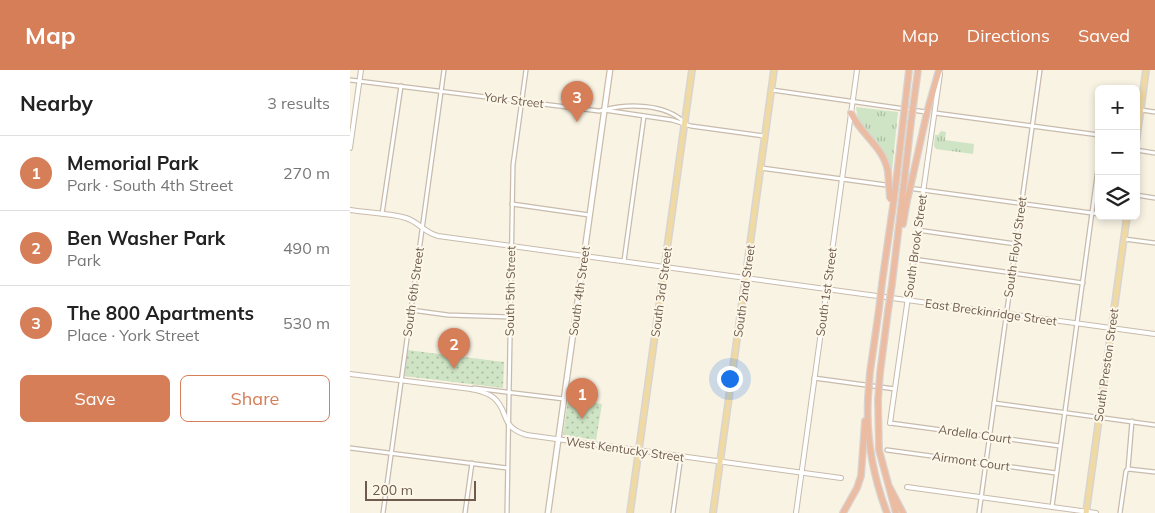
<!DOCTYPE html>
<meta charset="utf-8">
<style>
:root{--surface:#fff;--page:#f6f6f6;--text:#222;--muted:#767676;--line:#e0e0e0;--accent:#d57e57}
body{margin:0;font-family:Mulish,sans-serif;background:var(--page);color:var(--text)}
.controls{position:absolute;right:15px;top:15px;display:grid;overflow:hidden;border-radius:8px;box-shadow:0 2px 8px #0003}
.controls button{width:45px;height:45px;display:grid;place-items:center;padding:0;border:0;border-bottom:1px solid var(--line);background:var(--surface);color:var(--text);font:25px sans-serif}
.scale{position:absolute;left:15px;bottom:12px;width:111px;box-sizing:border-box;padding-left:5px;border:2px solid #6e5b4d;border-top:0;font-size:14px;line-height:18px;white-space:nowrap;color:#6e5b4d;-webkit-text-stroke:4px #fcf7e9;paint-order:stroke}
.you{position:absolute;left:379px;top:308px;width:18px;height:18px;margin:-12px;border:4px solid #fff;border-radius:50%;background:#1a73e8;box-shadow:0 0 0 8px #1a73e833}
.badge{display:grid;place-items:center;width:32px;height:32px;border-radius:50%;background:var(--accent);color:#fff;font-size:16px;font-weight:700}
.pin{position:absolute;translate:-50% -41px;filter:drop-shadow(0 1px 2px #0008)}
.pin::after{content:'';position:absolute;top:26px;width:18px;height:15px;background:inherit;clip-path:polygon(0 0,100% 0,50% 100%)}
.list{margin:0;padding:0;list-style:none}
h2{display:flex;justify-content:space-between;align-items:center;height:65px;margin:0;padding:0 20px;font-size:21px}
h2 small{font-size:16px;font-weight:400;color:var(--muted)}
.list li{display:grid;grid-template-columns:32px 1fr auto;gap:15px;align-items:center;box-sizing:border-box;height:75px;padding:0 20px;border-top:1px solid var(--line)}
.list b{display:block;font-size:19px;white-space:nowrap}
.list p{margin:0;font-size:16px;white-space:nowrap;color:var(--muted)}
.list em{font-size:16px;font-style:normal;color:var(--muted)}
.actions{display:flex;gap:10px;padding:15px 20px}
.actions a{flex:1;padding:11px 0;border:1px solid var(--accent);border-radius:8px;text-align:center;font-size:18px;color:var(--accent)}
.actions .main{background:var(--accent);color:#fff}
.icon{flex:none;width:28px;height:28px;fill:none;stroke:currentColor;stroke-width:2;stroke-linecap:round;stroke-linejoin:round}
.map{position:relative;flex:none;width:805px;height:443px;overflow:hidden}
header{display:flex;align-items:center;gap:30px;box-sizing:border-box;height:70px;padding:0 25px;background:var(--accent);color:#fff}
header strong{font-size:24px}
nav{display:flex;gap:28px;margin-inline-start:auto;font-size:18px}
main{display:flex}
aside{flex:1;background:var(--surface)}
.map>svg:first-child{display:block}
.grass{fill:url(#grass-tufts)}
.park{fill:url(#park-dots)}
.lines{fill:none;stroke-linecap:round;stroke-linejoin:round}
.minor-casing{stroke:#c8bbac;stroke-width:5.5}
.tertiary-casing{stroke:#c8bbac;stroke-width:6}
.secondary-casing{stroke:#cbbcaa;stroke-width:7}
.primary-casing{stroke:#d9d4d1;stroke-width:8}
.motorway-casing{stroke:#d9d4d1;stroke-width:8}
.minor{stroke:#fff;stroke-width:3}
.tertiary{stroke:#fff;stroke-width:4}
.secondary{stroke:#fff;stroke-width:4.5}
.primary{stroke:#f0daa3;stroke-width:5}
.motorway{stroke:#ecbca2;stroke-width:5.5}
.motorway-bridge-casing{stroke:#d9d4d1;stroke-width:8;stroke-linecap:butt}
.motorway-bridge{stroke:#ecbca2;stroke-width:5.5}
.labels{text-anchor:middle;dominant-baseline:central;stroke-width:4;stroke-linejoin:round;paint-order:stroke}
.street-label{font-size:12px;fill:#6e5b4d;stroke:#fcf7e9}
</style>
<header>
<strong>Map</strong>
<nav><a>Map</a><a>Directions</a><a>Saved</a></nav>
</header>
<main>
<aside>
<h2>Nearby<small>3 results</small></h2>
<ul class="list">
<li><span class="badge">1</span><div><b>Memorial Park</b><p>Park · South 4th Street</p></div><em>270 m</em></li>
<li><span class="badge">2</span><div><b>Ben Washer Park</b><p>Park</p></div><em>490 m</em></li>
<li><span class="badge">3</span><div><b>The 800 Apartments</b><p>Place · York Street</p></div><em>530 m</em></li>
</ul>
<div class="actions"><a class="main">Save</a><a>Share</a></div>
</aside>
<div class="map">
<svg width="805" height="443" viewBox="0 0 805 443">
<defs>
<pattern id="grass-tufts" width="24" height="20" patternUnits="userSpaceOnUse" patternTransform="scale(1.25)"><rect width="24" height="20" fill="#cee4c4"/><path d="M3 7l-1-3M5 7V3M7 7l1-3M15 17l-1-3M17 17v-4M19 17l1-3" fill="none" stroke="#abbca1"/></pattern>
<pattern id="park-dots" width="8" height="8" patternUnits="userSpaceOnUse" patternTransform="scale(1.25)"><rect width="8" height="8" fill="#cee4c4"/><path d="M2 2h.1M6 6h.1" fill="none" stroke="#abbca1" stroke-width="1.8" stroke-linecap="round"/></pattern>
</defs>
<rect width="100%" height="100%" fill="#f9f3e4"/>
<!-- grass -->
<g class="grass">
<polygon points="506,37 548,42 541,110 540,101 508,53"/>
<polygon points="591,61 596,62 595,70 624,74 623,84 586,79 584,76 585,65 588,65"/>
</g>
<!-- park -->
<g class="park">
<polygon points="57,280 154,292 153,318 54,306"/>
<polygon points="218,329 252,334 246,370 213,365"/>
</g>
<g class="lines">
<!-- minor casing -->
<g class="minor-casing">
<g id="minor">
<polyline points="0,10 249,41 254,40 322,50 341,56 414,66"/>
<polyline points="422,20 576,42"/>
<path d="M 254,40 C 278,33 315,34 334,52"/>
<polyline points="791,40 805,42"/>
<polyline points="585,43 749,65"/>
<polyline points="786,80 805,83"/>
<polyline points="411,98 749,144"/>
<polyline points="786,125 805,128"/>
<polyline points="162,134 239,145"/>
<polyline points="32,144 51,16"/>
<polyline points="764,146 776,148"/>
<polyline points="567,160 666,174"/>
<polyline points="774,169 805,173"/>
<polyline points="563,189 733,213"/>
<polyline points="274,191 294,46"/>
<polyline points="61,240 98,245 160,247"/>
<polyline points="464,308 545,319"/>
<polyline points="124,318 214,329"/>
<polyline points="644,333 805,355"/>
<polyline points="540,353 710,376"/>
<polyline points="0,378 157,398"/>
<polyline points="537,380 706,403"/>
<polyline points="778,399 805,402"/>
<polyline points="702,437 749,91"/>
<polyline points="33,443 94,0"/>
<polyline points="115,443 122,393"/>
<polyline points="157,443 163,95 176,0"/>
<polyline points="323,443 331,386"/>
<polyline points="629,443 690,0"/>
<polyline points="770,443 776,401 778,399 782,351"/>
</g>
</g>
<!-- tertiary casing -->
<g class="tertiary-casing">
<g id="tertiary">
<polyline points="0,78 11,0"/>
<path d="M 0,140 C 18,143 39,143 56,148 C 69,152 73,162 88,166 L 805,264"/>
<path d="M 0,304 L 121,319 C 129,321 137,322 144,328 C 160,342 149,357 177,365 L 491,408"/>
<polyline points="540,353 590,4"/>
<polyline points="557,417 746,443"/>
<polyline points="446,443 507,0"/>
</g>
</g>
<!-- secondary casing -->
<g class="secondary-casing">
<polyline id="secondary" points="198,443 260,0"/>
</g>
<!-- primary casing -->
<g class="primary-casing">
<g id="primary">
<polyline points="786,74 796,0"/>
<polyline points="280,443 342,0"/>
<polyline points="363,443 424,0"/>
<polyline points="736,443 777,146"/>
</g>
</g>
<!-- motorway casing -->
<g class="motorway-casing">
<g id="motorway">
<path d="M 501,43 C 511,65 534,77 538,102"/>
<polyline points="547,104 553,52"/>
<polyline points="555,104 561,52"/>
<polyline points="563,105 577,42 589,0"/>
<polyline points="553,154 557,131"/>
<polyline points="532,213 544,129"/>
<polyline points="542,214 552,130"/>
<polyline points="520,302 529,239"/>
<polyline points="530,303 538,241"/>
<path d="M 518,328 C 516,367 523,406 537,443"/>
<polyline points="528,330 529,380 546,443"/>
<polyline points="540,418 553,443"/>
<polyline points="493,443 507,418 511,406 515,351"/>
</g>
</g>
<!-- minor -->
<use href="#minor" class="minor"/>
<!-- tertiary -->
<use href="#tertiary" class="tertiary"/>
<!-- secondary -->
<use href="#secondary" class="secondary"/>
<!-- primary -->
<use href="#primary" class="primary"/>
<!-- motorway -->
<use href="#motorway" class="motorway"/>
<!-- motorway-bridge casing -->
<g class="motorway-bridge-casing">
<g id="motorway-bridge">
<polyline points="553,52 559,0"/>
<polyline points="561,52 568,0"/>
<polyline points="538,102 540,129"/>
<polyline points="544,129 547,104"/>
<polyline points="552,130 555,104"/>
<polyline points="557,131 563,105"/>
<polyline points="529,239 532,213"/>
<polyline points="538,241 542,214"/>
<polyline points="518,328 520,302"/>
<polyline points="528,330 530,303"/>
</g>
</g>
<!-- motorway-bridge -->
<use href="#motorway-bridge" class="motorway-bridge"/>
</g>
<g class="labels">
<!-- street labels -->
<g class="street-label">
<text transform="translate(164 30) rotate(7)">York Street</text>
<text transform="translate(565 176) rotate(-82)">South Brook Street</text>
<text transform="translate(665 177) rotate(-82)">South Floyd Street</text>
<text transform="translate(160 221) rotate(-89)">South 5th Street</text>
<text transform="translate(229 221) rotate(-82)">South 4th Street</text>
<text transform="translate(394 221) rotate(-82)">South 2nd Street</text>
<text transform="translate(63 222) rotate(-82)">South 6th Street</text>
<text transform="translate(311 222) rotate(-82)">South 3rd Street</text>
<text transform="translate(476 222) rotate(-82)">South 1st Street</text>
<text transform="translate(641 242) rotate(8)">East Breckinridge Street</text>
<text transform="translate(756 295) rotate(-82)">South Preston Street</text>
<text transform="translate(625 364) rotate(8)">Ardella Court</text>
<text transform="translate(275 379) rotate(8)">West Kentucky Street</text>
<text transform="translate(621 391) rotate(8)">Airmont Court</text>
</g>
</g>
</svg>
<div class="controls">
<button>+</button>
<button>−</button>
<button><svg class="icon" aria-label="layers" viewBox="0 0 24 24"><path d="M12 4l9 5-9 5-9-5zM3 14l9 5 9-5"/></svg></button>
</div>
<div class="scale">200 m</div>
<div class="you"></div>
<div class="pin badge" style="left:232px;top:349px">1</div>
<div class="pin badge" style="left:104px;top:299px">2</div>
<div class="pin badge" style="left:227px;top:52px">3</div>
</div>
</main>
